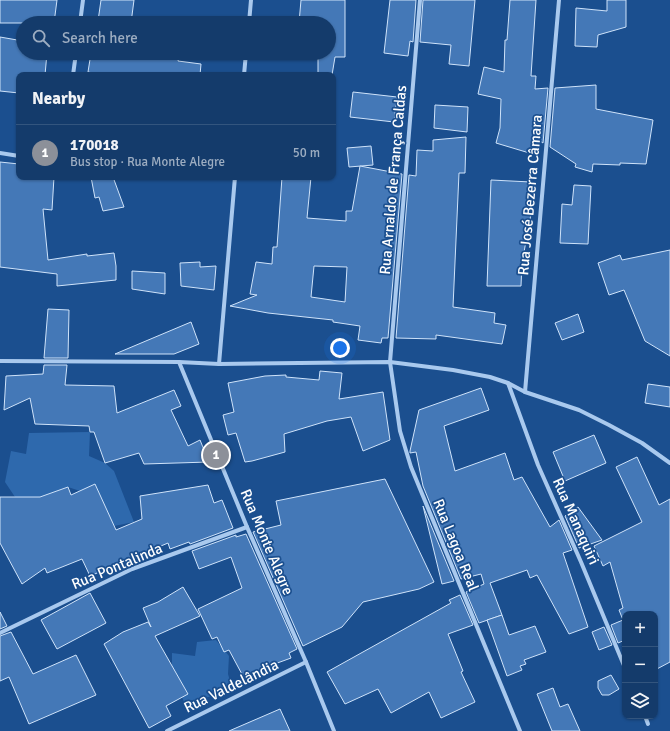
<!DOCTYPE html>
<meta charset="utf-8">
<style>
:root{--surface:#143b6b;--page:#214673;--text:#f1f3f6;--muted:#9dadc1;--line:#33557e;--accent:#8c9099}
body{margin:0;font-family:Signika,sans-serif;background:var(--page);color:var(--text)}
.controls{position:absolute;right:12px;bottom:12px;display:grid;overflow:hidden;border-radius:8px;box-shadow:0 1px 3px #0004}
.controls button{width:36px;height:36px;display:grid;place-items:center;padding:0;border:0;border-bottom:1px solid var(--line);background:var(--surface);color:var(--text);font:20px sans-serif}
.you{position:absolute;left:340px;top:348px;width:14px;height:14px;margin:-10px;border:3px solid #fff;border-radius:50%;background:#1a73e8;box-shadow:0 0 0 6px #1a73e833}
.badge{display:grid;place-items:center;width:26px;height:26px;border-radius:50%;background:var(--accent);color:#fff;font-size:13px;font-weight:700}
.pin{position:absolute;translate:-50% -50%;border:2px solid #fff;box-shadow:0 1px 4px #0006}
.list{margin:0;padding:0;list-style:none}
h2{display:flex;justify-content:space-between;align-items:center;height:52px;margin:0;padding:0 16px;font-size:17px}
h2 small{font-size:13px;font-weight:400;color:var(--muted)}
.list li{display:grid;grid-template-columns:26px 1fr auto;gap:12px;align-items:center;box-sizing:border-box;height:56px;padding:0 16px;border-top:1px solid var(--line)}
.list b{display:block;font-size:15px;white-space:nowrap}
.list p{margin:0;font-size:13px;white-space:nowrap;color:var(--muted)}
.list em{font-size:13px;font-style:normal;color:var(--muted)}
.icon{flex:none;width:22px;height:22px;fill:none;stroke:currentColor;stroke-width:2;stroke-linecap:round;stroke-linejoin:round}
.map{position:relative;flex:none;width:670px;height:731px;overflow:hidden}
.search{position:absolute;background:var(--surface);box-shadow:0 1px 3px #0004;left:16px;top:16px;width:320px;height:44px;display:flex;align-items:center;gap:10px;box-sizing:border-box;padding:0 14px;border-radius:22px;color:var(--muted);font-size:15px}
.panel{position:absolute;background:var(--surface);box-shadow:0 1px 3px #0004;left:16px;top:72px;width:320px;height:108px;border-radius:8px}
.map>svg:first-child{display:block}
.green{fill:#2e69ad}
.building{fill:#4478b7;stroke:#cfe3fa;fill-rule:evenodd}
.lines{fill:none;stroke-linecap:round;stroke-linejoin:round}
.minor{stroke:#a9c9ee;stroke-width:4}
.labels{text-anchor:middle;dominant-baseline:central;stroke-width:3.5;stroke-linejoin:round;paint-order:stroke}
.street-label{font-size:15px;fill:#fff;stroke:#1b4f8f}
</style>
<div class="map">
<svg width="670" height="731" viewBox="0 0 670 731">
<rect width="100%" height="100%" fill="#1b4f8f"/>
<!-- green -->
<g class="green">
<polygon points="90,432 89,456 105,463 114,471 134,522 114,526 80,491 68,487 40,497 15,497 5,482 11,451 26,454 29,433"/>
<polygon points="216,640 229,656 228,674 233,692 184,702 172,670 172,653 195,656 197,642"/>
</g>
<!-- building -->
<g class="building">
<polygon points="0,0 57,0 54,23 0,23"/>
<polygon points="101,0 134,0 131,23 113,23 98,21"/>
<polygon points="301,0 345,0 345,57 335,57 332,75 318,75 318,53 329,53 329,23 299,23"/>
<polygon points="390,0 416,0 413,42 410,41 408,56 384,53"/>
<polygon points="423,0 475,0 469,66 449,64 451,45 420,42"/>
<polygon points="510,0 536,0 531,76 536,76 535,89 548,88 543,143 540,141 536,155 496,143 500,128 501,99 478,94 484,67 504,72 505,40 507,40"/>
<polygon points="607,0 626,0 626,27 598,35 597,47 575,46 576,8 607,11"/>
<polygon points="0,37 23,41 23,53 47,53 45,75 19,75 19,93 0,91"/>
<polygon points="91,53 102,53 140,59 141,56 155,58 155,54 179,56 178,61 201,64 200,75 104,75 88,72"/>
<polygon points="596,85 596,109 653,120 646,164 620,163 620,165 593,164 592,172 575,167 576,164 550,147 555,88"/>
<polygon points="353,92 397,97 394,122 350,117"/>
<polygon points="435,105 468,107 467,132 434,128"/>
<polygon points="466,137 465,173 459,173 453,307 495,313 494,323 506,325 502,344 436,335 436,339 396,338 409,175 416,176 417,150 433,151 433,140"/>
<polygon points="371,146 373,165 349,167 347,148"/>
<polygon points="0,162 19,164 19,177 54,177 52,210 43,209 48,260 87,254 87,256 114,253 116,266 116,280 57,286 57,274 0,267"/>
<path d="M 360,166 L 402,174 L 388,338 L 382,338 L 381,343 L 358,340 L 360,326 L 333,322 L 333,320 L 268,313 L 230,306 L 257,295 L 250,294 L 256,262 L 272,264 L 273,247 L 277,247 L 282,177 L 311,177 L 307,218 L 346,221 L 346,211 L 352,211 ZM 314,266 L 347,267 L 345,302 L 311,297 Z"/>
<polygon points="91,177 113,177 124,207 103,211 99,197 95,198"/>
<polygon points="491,180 531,182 529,202 533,203 522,263 521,286 487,286"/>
<polygon points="574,185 591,186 588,244 560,243 562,204 572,205"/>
<polygon points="670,250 670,356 645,341 624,290 609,295 598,263 620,255 622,260"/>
<polygon points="200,262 200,267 216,266 214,290 181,286 180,263"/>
<polygon points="132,271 165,273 165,294 132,289"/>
<polygon points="48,309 69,310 68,358 44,358"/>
<polygon points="578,314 584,332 562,340 555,323"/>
<polygon points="191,322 199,344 174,354 115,354"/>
<polygon points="44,365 67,365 65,385 114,386 117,413 174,390 181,406 171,410 188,446 200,440 209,462 144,464 139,453 105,463 94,432 90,432 89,426 35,424 30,398 4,410 6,376 43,374"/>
<polygon points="320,371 342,373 339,399 383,392 390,440 363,451 351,417 327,421 284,434 285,452 252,461 245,462 236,433 228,435 223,415 234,412 228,383 265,376 286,375 286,377 319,380"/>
<polygon points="648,384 670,387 670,407 645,403"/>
<polygon points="481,388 489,410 444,426 455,471 505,453 514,480 522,477 550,527 559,520 572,550 563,553 588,627 569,634 537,575 530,578 527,570 490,583 502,615 479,623 466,592 484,584 481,574 461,579 423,486 416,452 410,453 410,451 419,410"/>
<polygon points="594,435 606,463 565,481 553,452"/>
<polygon points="637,457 659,505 670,499 670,662 655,670 655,614 625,614 625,640 618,643 611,625 623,620 619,610 623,608 610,562 603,566 594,546 642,522 616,467"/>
<polygon points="385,479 434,582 419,589 363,602 342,627 303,646 253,532 281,525 276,501"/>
<polygon points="95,484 116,530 142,519 140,496 208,485 214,503 222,500 233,528 190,544 189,542 170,549 168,543 90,576 82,559 47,573 45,568 22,584 0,543 0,497 40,497 68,487 71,495"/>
<polygon points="423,506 454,581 442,584"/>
<polygon points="578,507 602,540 579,548 565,516"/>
<polygon points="246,534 297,649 289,653 291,658 261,669 244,678 229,650 224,652 217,637 212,639 198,609 242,588 231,557 199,569 192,551 236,535 236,537"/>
<polygon points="183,587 200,616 155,636 188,694 166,706 171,716 149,728 104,644 123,632 148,622 151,627 143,608 158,602"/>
<polygon points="90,593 106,623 57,649 41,620"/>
<polygon points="460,595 473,625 448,634 463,671 461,672 475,702 441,718 429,692 391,713 378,689 345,704 327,672 451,603 449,600"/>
<polygon points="0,612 7,626 0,629"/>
<polygon points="502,615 509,635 535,626 546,652 524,660 526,664 520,666 522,670 507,676 487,620"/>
<polygon points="604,627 612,645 599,650 592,632"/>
<polygon points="11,632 33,674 76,655 96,695 29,724 9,677 0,681 0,636"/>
<polygon points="611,675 619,689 609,695 602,695 598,688 598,681"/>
<polygon points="553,688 560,707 568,704 580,731 552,731 537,694"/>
<polygon points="280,709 290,731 229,731"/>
</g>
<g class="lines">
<!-- minor -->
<g class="minor">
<polyline points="420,0 390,362 400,431 411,467 520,731"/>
<polyline points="80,23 83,0"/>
<polyline points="249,23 251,0"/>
<polyline points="73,75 76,53"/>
<polyline points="244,75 246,53"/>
<polyline points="0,153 19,156"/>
<polyline points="0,361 179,362 219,364 390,362 453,370 490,377 508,383 525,392 579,410 609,425 642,443 670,463"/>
<polyline points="179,362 247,527 306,662 334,731"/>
<polyline points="219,364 235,177"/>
<polyline points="508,383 538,465 581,562 625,668"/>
<polyline points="525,392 559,0"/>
<polyline points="0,633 132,569 247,527"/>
<polyline points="645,716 648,724"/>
<polyline points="167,731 306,662"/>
</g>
</g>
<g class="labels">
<!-- street labels -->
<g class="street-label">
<text transform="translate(393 180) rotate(-85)">Rua Arnaldo de França Caldas</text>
<text transform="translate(530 195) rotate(-85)">Rua José Bezerra Câmara</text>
<text transform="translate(576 521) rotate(66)">Rua Manaquiri</text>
<text transform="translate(267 542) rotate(67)">Rua Monte Alegre</text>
<text transform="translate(456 545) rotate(68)">Rua Lagoa Real</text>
<text transform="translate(117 566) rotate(-23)">Rua Pontalinda</text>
<text transform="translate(231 686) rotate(-26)">Rua Valdelândia</text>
</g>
</g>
</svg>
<div class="controls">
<button>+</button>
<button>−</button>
<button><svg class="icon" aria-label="layers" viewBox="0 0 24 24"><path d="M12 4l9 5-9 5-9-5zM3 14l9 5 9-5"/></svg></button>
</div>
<div class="you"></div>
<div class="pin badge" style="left:216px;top:455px">1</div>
<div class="search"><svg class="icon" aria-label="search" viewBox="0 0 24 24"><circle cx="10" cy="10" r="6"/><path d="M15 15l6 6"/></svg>Search here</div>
<section class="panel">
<h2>Nearby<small></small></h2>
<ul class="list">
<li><span class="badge">1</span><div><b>170018</b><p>Bus stop · Rua Monte Alegre</p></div><em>50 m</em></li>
</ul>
</section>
</div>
